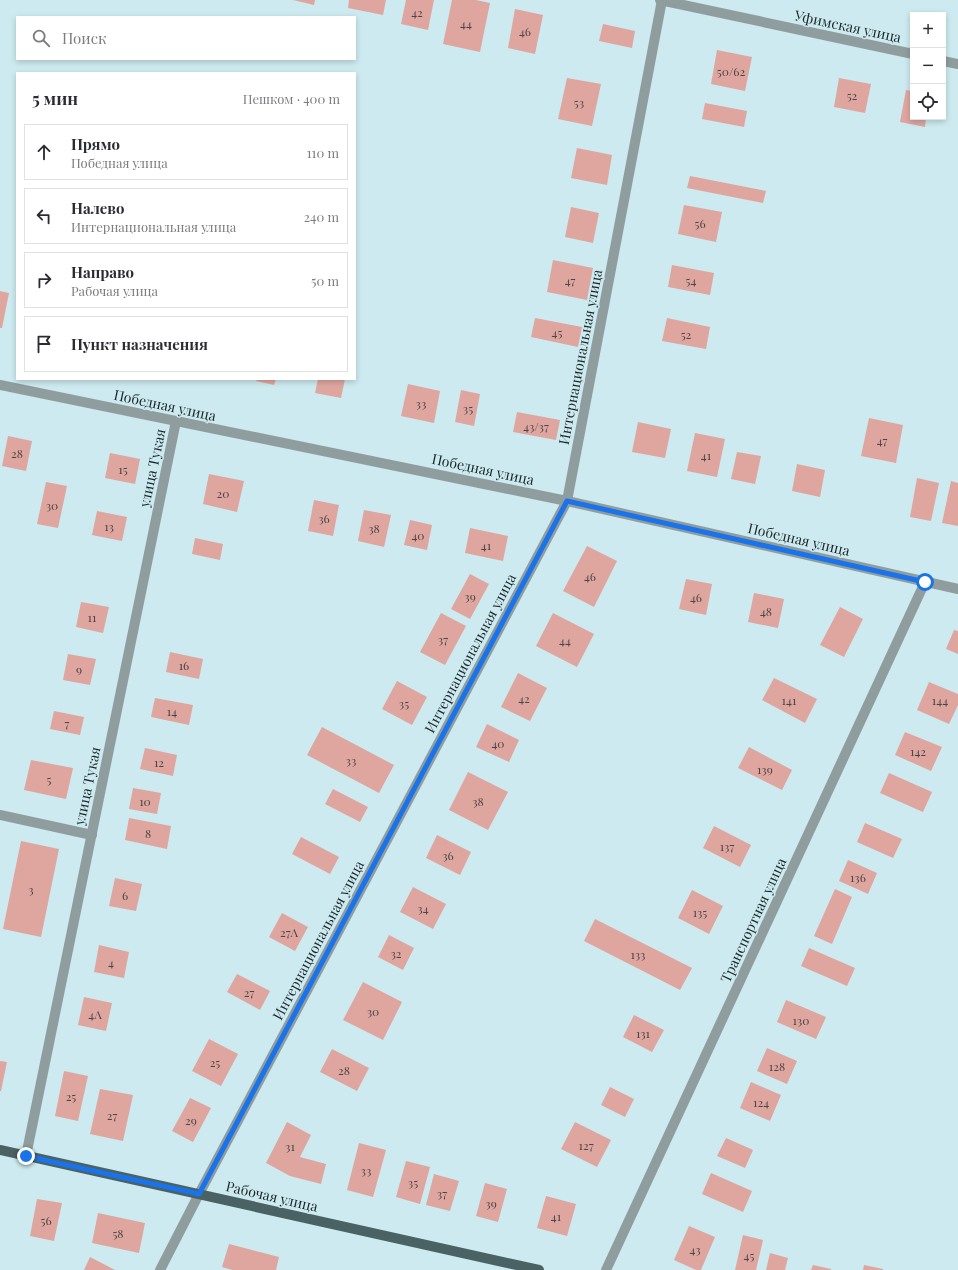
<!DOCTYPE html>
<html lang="ru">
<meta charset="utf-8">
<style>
:root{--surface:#fff;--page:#f2f2f3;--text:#2b2b33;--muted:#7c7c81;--line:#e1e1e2}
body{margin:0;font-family:"Playfair Display",serif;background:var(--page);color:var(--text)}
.controls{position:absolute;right:12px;top:12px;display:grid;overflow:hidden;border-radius:0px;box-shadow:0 2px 6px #0003}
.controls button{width:36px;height:36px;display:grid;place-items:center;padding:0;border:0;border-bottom:1px solid var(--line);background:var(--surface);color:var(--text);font:20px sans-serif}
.stop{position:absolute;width:12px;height:12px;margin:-9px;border:3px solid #1a73e8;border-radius:50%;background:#fff}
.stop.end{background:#1a73e8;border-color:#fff;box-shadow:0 1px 4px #0008}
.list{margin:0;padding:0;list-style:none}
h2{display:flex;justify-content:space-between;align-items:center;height:52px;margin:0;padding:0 16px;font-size:17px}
h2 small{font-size:13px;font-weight:400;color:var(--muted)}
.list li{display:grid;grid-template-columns:26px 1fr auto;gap:12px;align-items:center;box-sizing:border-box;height:56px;margin:0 8px 8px;padding:0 8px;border:1px solid var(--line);border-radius:0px}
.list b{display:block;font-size:15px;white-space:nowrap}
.list p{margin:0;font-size:13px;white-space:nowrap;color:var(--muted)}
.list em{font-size:13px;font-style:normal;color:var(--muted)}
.icon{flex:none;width:22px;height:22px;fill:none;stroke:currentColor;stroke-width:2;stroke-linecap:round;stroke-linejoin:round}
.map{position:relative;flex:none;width:958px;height:1270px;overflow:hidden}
.search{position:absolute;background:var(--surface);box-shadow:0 2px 6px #0003;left:16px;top:16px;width:340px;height:44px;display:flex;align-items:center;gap:10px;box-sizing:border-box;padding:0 14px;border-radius:0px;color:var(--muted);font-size:15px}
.panel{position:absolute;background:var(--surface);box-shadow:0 2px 6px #0003;left:16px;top:72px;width:340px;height:308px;border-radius:0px}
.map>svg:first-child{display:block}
.building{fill:#dfa6a0}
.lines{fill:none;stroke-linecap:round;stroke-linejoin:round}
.minor{stroke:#909d9f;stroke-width:10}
.primary{stroke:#4b6265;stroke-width:10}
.route{stroke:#1a73e8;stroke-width:5}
.labels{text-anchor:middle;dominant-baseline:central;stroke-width:3;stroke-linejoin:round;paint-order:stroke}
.number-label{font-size:12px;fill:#4b4545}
.street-label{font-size:14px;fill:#1a2527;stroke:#cceaef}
</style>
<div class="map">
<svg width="958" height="1270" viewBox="0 0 958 1270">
<rect width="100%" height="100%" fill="#cceaef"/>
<!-- building -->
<g class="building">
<polygon points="293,0 315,0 314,5"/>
<polygon points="349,0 386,0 383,15 348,8"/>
<polygon points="406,0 434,0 428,30 401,24"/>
<polygon points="452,0 476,0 490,3 480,52 443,44"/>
<polygon points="515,9 543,15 535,54 508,48"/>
<polygon points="603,24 635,31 632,48 599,41"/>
<polygon points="717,50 752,57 745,91 711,84"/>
<polygon points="567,78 601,84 592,126 558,119"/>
<polygon points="839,78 871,84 865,113 834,107"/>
<polygon points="906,90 913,91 913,117 926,117 925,127 900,122"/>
<polygon points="705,103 747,111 744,127 702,119"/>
<polygon points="577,148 612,155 607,185 571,178"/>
<polygon points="690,176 766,191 763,203 687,188"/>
<polygon points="684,205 722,212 716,242 678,234"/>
<polygon points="571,207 599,213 593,243 565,237"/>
<polygon points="553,260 593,268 587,300 547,292"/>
<polygon points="672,265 714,273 710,295 668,287"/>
<polygon points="0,291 9,293 2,328 0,328"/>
<polygon points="535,318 582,327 578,347 531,337"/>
<polygon points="667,318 710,327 706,349 662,341"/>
<polygon points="257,379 276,379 274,385 256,381"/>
<polygon points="318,379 345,379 341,398 315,393"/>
<polygon points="408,384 440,391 434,423 401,416"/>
<polygon points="461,390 480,394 474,426 455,422"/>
<polygon points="517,412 560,420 556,440 513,432"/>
<polygon points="869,418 903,425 896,463 861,456"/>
<polygon points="638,422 671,429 665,458 632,452"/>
<polygon points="695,433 725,439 717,477 687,471"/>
<polygon points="8,436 32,441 26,471 2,466"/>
<polygon points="737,452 761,456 755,484 731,479"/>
<polygon points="110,453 140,459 135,484 105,478"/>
<polygon points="797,464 825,470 820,497 792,491"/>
<polygon points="209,474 244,481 237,512 203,504"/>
<polygon points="917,478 939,483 931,521 910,517"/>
<polygon points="951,481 958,483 958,526 942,523"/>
<polygon points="46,482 67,486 58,528 37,524"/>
<polygon points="314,500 339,505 333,536 308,531"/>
<polygon points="364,510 391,515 384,547 358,541"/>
<polygon points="97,511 127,517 122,541 92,535"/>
<polygon points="410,520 432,525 427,550 404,545"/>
<polygon points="470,528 508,536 503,561 465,553"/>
<polygon points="195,538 223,544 220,560 192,554"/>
<polygon points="587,546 617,561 594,607 563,591"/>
<polygon points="470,574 489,584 470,619 451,609"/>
<polygon points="686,579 712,584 706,615 679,609"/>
<polygon points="754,593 784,599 778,628 748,622"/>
<polygon points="81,602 109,607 103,633 76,627"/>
<polygon points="840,607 863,619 844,657 820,645"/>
<polygon points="441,613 466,626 445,665 420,652"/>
<polygon points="553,613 594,634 577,667 536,646"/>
<polygon points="954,630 958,631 958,654 946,649"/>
<polygon points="170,652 203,659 199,679 166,672"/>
<polygon points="68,654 96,659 90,685 63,680"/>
<polygon points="518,673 547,688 530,721 501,707"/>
<polygon points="774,678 817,699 805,723 762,700"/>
<polygon points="397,681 427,697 412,725 382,709"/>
<polygon points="929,682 958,694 958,705 949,724 917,710"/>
<polygon points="155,698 193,705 189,725 151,717"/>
<polygon points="54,711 84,717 80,735 50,729"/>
<polygon points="487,724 519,740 509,762 476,747"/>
<polygon points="322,727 394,765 379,793 307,755"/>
<polygon points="905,732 942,747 931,771 895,755"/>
<polygon points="749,747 792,770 782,790 738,768"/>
<polygon points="145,748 177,755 173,776 140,769"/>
<polygon points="31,760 73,768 66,799 24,790"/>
<polygon points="468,772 508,792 488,830 449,810"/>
<polygon points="889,773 932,792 923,812 880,793"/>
<polygon points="133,788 161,793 157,814 129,809"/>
<polygon points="333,789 368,807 360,822 325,804"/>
<polygon points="129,818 171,826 167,849 125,840"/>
<polygon points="865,823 902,839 893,858 857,842"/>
<polygon points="714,826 751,845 740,867 703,848"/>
<polygon points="437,835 471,852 460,875 426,858"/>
<polygon points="301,837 339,857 330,874 292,854"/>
<polygon points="21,841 59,849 41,937 3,929"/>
<polygon points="848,860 877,873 868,894 839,881"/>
<polygon points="115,878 142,884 136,911 109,906"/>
<polygon points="413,887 446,904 433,929 400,912"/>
<polygon points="835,889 852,897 832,944 814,936"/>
<polygon points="692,890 723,906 709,934 678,918"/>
<polygon points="282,913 308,927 295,951 269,937"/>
<polygon points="595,919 692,968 680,990 584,941"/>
<polygon points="389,935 414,948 403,970 378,957"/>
<polygon points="99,945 129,952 124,978 94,972"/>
<polygon points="809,948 855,968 847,986 801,966"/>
<polygon points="237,974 270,991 260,1010 227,992"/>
<polygon points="363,982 402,1002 383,1040 343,1020"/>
<polygon points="84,997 112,1003 106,1031 78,1025"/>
<polygon points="786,1000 826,1017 816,1039 777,1022"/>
<polygon points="634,1015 664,1030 652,1052 623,1037"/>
<polygon points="209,1039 238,1054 221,1086 192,1071"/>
<polygon points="767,1048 797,1061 787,1084 757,1071"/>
<polygon points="332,1049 369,1068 357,1091 320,1072"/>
<polygon points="0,1061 7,1062 1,1091 0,1091"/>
<polygon points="64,1071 88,1076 78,1121 55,1116"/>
<polygon points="751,1082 781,1095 770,1121 740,1108"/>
<polygon points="610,1087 634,1099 625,1117 601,1105"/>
<polygon points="100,1089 133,1095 123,1141 90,1134"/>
<polygon points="190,1098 211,1108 193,1142 172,1131"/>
<polygon points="287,1122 311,1135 300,1157 326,1164 321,1184 290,1176 266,1163"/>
<polygon points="575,1122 611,1140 597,1167 561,1149"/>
<polygon points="726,1138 753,1150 745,1168 717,1156"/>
<polygon points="359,1143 386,1150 373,1197 347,1190"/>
<polygon points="406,1161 430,1167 420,1204 396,1197"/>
<polygon points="711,1173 752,1191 743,1212 702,1194"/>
<polygon points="434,1174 459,1181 450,1211 426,1205"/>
<polygon points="485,1183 507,1189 498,1222 476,1216"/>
<polygon points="546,1196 576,1204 567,1236 537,1228"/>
<polygon points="37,1199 62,1203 54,1241 30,1236"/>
<polygon points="98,1213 145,1223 139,1253 92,1243"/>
<polygon points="689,1226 715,1237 701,1270 696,1270 674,1260"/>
<polygon points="743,1235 763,1240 756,1270 735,1270"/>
<polygon points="229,1244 279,1257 276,1270 232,1270 222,1267"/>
<polygon points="770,1253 788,1258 785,1270 766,1270"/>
<polygon points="90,1257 115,1270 84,1270"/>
<polygon points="813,1265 831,1269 831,1270 811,1270"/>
<polygon points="864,1265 883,1269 883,1270 863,1270"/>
</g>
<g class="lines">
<!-- minor -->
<g class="minor">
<polyline points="660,0 913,54"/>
<polyline points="943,61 958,64"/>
<polyline points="0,385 567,501 958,589"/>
<polyline points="0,815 92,835"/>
<polyline points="26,1156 176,421"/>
<polyline points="160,1270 199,1194 567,501 662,0"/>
<polyline points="606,1270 925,582"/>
</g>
<!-- primary -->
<polyline class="primary" points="0,1150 539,1270"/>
</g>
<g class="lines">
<!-- route -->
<polyline class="route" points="26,1156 199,1194 567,501 925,582"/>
</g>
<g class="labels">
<!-- number labels -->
<g class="number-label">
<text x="417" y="12">42</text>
<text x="466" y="23">44</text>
<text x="525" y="31">46</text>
<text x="731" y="71">50/62</text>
<text x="852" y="95">52</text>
<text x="579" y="102">53</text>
<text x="700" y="223">56</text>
<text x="570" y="280">47</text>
<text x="691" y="280">54</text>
<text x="557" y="332">45</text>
<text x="686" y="334">52</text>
<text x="421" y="403">33</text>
<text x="468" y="408">35</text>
<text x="536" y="426">43/37</text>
<text x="882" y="440">47</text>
<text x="17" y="453">28</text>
<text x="706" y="455">41</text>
<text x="123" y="469">15</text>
<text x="223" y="493">20</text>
<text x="52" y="505">30</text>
<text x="324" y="518">36</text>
<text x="109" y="526">13</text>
<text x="374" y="528">38</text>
<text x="418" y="535">40</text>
<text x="486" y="545">41</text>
<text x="590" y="576">46</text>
<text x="470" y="596">39</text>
<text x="696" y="597">46</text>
<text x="766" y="611">48</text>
<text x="92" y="617">11</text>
<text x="443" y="639">37</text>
<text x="565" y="640">44</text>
<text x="184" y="665">16</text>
<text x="79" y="669">9</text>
<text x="524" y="698">42</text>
<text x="789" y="700">141</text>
<text x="940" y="700">144</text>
<text x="404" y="703">35</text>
<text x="172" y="711">14</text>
<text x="67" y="723">7</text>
<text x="498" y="743">40</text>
<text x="918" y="751">142</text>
<text x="351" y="760">33</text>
<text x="159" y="762">12</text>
<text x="765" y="769">139</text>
<text x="49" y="779">5</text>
<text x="145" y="801">10</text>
<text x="478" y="801">38</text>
<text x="148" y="833">8</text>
<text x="727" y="846">137</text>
<text x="448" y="855">36</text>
<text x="858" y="877">136</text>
<text x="31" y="889">3</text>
<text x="125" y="895">6</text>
<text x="423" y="908">34</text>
<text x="700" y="912">135</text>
<text x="289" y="932">27А</text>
<text x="396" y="953">32</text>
<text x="638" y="954">133</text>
<text x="111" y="962">4</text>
<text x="249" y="992">27</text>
<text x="373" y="1011">30</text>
<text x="95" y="1014">4А</text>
<text x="801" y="1020">130</text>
<text x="643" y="1033">131</text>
<text x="215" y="1062">25</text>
<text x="777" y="1066">128</text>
<text x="344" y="1070">28</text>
<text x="71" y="1096">25</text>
<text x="761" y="1102">124</text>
<text x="112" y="1115">27</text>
<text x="191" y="1120">29</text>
<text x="586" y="1145">127</text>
<text x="290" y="1146">31</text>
<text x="366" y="1170">33</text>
<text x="413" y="1182">35</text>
<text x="442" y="1193">37</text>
<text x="491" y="1203">39</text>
<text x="556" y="1216">41</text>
<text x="46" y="1220">56</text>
<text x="118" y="1233">58</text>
<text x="695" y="1249">43</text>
<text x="749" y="1255">45</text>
</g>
<!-- street labels -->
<g class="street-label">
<text transform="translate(848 26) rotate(12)">Уфимская улица</text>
<text transform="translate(580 357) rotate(-79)">Интернациональная улица</text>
<text transform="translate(165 405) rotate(12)">Победная улица</text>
<text transform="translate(152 468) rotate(-78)">улица Тукая</text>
<text transform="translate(483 469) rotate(12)">Победная улица</text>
<text transform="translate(799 539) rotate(13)">Победная улица</text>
<text transform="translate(470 653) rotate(-62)">Интернациональная улица</text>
<text transform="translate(87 786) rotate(-78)">улица Тукая</text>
<text transform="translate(753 920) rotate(-65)">Транспортная улица</text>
<text transform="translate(318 940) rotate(-62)">Интернациональная улица</text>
<text transform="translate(272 1196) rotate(13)">Рабочая улица</text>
</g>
</g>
</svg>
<div class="controls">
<button>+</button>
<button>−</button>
<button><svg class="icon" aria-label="locate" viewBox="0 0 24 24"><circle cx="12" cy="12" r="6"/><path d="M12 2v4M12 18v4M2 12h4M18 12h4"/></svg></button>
</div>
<div class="stop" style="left:925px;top:582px"></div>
<div class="stop end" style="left:26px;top:1156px"></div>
<div class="search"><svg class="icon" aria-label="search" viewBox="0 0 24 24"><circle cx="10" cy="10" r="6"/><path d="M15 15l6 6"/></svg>Поиск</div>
<section class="panel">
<h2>5 мин<small>Пешком · 400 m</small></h2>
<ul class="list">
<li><svg class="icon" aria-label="ahead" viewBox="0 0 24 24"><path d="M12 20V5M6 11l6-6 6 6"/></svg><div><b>Прямо</b><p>Победная улица</p></div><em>110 m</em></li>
<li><svg class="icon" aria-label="left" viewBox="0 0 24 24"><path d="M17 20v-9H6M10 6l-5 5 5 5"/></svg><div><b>Налево</b><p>Интернациональная улица</p></div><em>240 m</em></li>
<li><svg class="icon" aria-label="right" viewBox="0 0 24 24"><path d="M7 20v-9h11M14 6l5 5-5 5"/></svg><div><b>Направо</b><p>Рабочая улица</p></div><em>50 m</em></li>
<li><svg class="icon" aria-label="arrive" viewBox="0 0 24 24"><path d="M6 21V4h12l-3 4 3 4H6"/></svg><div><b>Пункт назначения</b></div></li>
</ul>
</section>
</div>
